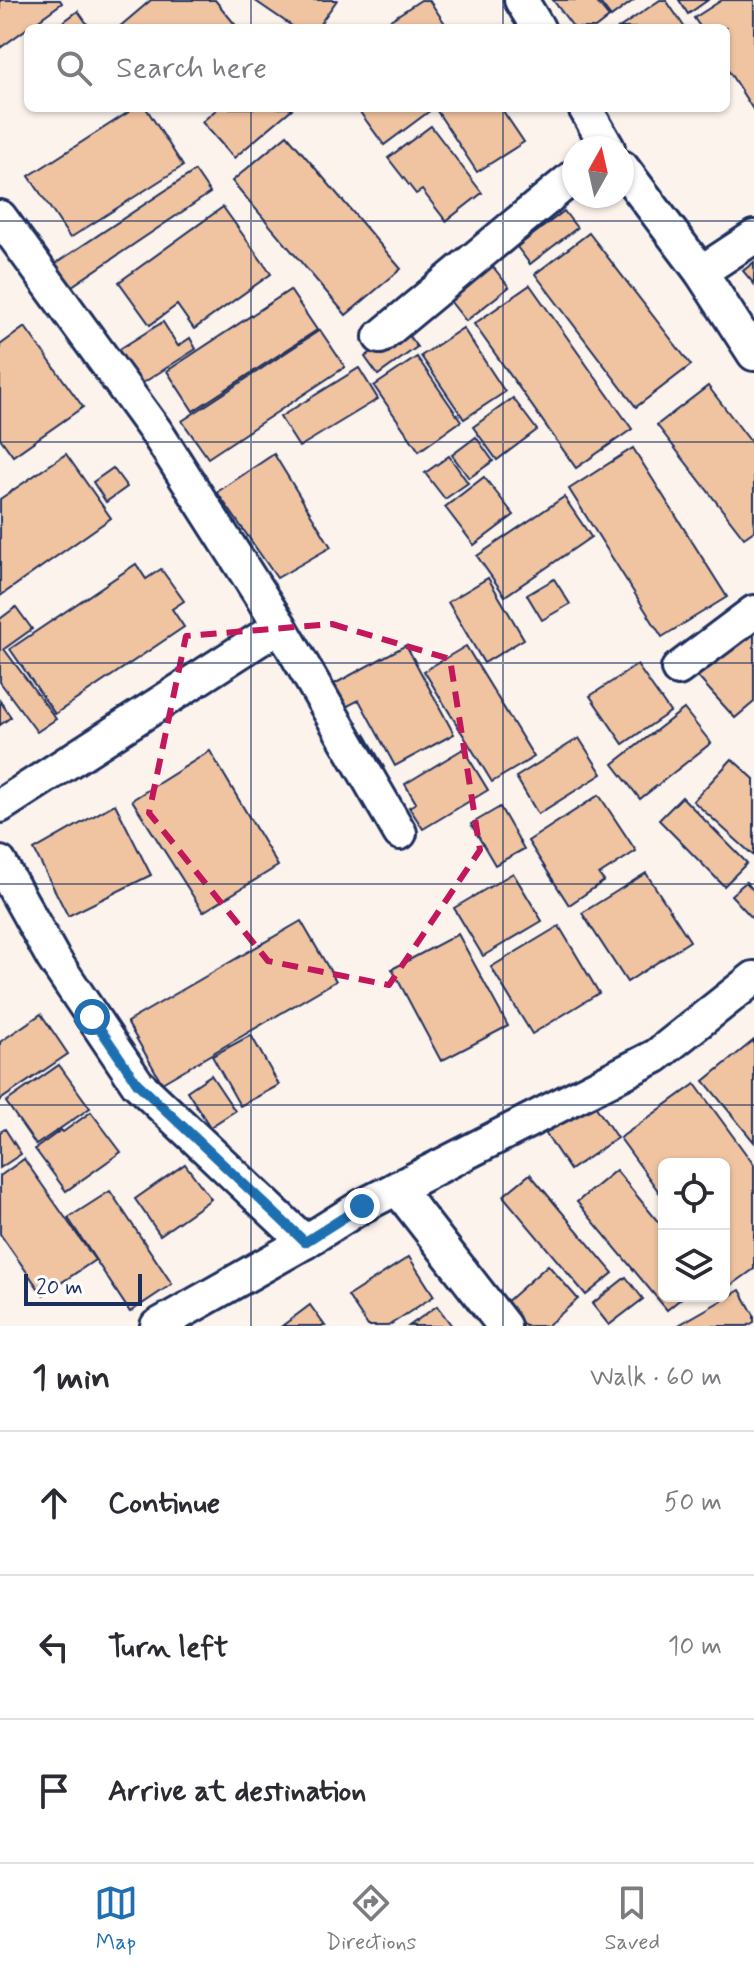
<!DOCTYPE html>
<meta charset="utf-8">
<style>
:root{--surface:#fff;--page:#f7f7f7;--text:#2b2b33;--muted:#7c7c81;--line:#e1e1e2;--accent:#1f6fb2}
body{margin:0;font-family:Mynerve,sans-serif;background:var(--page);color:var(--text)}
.controls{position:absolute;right:24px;bottom:24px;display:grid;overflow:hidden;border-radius:12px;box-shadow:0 2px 6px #0004}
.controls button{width:72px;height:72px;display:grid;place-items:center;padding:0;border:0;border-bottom:2px solid var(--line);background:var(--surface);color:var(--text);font:40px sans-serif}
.compass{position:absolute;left:562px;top:136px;width:72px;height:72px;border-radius:50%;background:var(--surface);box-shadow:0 2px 6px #0004;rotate:8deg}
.scale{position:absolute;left:24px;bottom:20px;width:118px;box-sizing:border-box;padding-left:8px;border:4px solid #1b2f5e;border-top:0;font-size:22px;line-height:28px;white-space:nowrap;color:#1b2f5e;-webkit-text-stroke:6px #fff;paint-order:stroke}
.stop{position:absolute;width:24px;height:24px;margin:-18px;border:6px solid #1f6fb2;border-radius:50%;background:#fff}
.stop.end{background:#1f6fb2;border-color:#fff;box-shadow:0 2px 8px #0008}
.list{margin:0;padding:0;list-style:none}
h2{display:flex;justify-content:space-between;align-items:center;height:104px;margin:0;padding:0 32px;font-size:34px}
h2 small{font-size:26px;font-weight:400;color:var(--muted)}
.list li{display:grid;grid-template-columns:52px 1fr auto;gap:24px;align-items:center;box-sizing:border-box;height:144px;padding:0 32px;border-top:2px solid var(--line)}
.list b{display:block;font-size:30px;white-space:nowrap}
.list em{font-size:26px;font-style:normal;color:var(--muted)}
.icon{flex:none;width:44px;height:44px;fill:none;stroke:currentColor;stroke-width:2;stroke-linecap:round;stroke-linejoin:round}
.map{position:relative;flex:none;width:754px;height:1326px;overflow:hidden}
.search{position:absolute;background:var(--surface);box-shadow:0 2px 6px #0004;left:24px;right:24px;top:24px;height:88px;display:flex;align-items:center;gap:20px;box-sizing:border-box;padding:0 28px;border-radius:12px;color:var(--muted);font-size:30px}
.sheet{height:536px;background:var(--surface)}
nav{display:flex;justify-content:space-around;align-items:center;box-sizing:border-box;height:112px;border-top:2px solid var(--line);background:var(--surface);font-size:22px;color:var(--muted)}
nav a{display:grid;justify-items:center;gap:4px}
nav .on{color:var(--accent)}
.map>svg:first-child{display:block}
.building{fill:#f1c4a1;stroke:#1b2f5e;stroke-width:2}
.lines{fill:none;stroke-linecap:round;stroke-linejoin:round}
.street-casing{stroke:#1b2f5e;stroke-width:38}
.street{stroke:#fff;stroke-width:32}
.route{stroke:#1f6fb2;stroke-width:10}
.marked{fill:none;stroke:#c2185b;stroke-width:6;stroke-dasharray:16 10;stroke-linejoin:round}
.grid{fill:none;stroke:#1b2f5e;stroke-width:2;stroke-opacity:0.55}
</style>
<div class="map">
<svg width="754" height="1326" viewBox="0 0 754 1326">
<rect width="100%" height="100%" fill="#fcf3ec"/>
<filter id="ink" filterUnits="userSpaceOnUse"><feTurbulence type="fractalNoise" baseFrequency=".0125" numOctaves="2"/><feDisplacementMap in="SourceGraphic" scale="16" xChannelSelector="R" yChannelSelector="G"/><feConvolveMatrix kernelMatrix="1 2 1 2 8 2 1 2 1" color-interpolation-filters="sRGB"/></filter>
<g filter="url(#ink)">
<!-- building -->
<g class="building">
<polygon points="0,0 60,0 62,3 0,48"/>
<polygon points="151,0 215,0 238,28 118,28"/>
<polygon points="254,0 337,0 317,28 295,28"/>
<polygon points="421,0 429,0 448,28 382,28 381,26"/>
<polygon points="553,0 595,0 609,17 595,28 574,28"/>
<polygon points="598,0 634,0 611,17"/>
<polygon points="660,0 666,0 685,28 619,28"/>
<polygon points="679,0 708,0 688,14"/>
<polygon points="722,0 754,0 754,111 726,67 726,28 701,28 694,18"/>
<polygon points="78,11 90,28 55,28"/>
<polygon points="135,108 146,108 183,166 70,238 29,176"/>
<polygon points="218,108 293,108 234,158 202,122"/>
<polygon points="357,108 430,108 431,110 384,145"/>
<polygon points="435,108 501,108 524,142 477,172"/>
<polygon points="431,126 482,193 446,221 422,190 416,194 388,158"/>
<polygon points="287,135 401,269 346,315 232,181"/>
<polygon points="195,171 210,193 63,292 47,269"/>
<polygon points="223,207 271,274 194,329 177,305 150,325 119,282"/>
<polygon points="564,211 577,228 530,264 517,247"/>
<polygon points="589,233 691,365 636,407 535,274"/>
<polygon points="754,262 754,284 743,271"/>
<polygon points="490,263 509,287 466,321 447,297"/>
<polygon points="530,285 632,429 576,468 474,324"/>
<polygon points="290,290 317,330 193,411 167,371"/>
<polygon points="163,322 178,346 190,338 196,349 132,390 114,363 123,358 118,350"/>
<polygon points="25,327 83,407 13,456 0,438 0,345"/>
<polygon points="403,328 417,347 378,375 365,357"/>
<polygon points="463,328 505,392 464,419 421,356"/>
<polygon points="320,330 345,367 208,458 182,421"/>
<polygon points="417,357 461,421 419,451 374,386"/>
<polygon points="359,368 378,399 299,447 280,417"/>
<polygon points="708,386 754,446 754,531 744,538 657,425"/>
<polygon points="513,398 537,430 497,460 473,427"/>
<polygon points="476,437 493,461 469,478 452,455"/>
<polygon points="633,448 727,597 662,637 569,489"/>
<polygon points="66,454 111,518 0,596 0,499"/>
<polygon points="274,454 331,547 277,578 217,492"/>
<polygon points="449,456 468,483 445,499 425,473"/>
<polygon points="113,468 127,487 106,502 93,482"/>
<polygon points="484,477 514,515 474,545 445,507"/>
<polygon points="564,497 591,537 505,596 477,556"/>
<polygon points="136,564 146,579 161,569 184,601 172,609 184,627 55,714 10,649"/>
<polygon points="488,578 524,639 484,663 448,602"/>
<polygon points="554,579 570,604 542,620 527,595"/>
<polygon points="16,607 32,629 4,649 56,719 37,732 0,682 0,619"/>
<polygon points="754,627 754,702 735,718 697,676"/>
<polygon points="406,645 454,734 395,766 359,700 338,711 325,689"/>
<polygon points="466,646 534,757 492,782 424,671"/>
<polygon points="637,665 670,712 623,744 590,696"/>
<polygon points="0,701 11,717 0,725"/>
<polygon points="684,709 711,743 640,799 613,764"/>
<polygon points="365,734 384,767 368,776 350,743"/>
<polygon points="579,738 602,774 538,814 516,777"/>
<polygon points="463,749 488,790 423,829 409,807 416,803 405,784"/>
<polygon points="210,751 278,866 203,912 132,800"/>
<polygon points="732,759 754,779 754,856 693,801"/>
<polygon points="599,795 636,851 599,875 604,881 569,905 528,841"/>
<polygon points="682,797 747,863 724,886 659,820"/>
<polygon points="115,804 151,875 68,916 34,850"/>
<polygon points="500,807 524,849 495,865 471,824"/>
<polygon points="513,873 542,921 483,956 454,908"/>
<polygon points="646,873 690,941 627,982 582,913"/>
<polygon points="746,882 754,891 754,920 731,895"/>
<polygon points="301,921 336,981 162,1083 127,1022"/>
<polygon points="559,926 599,993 532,1034 491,967"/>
<polygon points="458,934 508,1026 441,1061 392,969"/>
<polygon points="41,1014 68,1054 0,1100 0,1042"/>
<polygon points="251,1035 279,1085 240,1106 212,1056"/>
<polygon points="754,1040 754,1142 704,1081"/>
<polygon points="59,1065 90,1108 36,1145 6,1102"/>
<polygon points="211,1075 235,1111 210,1127 187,1091"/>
<polygon points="695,1084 754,1165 754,1269 729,1287 724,1281 724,1164 664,1164 664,1199 620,1138"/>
<polygon points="589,1097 617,1138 570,1170 542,1128"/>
<polygon points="91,1112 121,1152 66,1191 35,1149 61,1130 63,1132"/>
<polygon points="5,1129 21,1154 0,1168 0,1132"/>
<polygon points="24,1159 95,1260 43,1295 0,1234 0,1176"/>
<polygon points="185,1164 211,1199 160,1235 135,1199"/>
<polygon points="616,1170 664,1229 664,1296 684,1296 667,1310 577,1202"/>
<polygon points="530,1174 613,1273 586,1295 503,1196"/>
<polygon points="110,1191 172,1284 130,1312 68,1218"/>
<polygon points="409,1257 434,1296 388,1326 368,1326 348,1296"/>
<polygon points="548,1265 578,1299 547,1326 525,1326 505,1303"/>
<polygon points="626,1277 643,1299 609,1325 592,1304"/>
<polygon points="740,1290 754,1315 754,1322 747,1326 677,1326"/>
<polygon points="310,1305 325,1326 282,1326"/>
<polygon points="437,1306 452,1326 409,1326"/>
</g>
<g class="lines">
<!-- street casing -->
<g class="street-casing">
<g id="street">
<polyline points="521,0 538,28"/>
<polyline points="585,108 608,148"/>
<polyline points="622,167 701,272 754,354"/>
<polyline points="0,217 157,433 280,626 400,833"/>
<polyline points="701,272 754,237"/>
<polyline points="380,337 574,176"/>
<polyline points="678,669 754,612"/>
<polyline points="0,806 280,626"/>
<polyline points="0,863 53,958 137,1083 305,1242"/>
<polyline points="397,1188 504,1326"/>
<polyline points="157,1326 305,1242 362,1206 656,1056 754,978"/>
</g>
</g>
<!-- street -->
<use href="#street" class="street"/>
</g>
</g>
<g class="lines" filter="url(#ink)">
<!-- route -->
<polyline class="route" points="92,1017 137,1083 305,1242 362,1206"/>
</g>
<!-- marked area -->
<path class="marked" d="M 332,624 L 450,659 L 480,850 L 389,985 L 268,961 L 149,813 L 186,636 Z"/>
<!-- grid -->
<path class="grid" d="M 251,0 L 251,28M 503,0 L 503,28M 251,108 L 251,1326M 503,108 L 503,1326M 0,221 L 754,221M 0,442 L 754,442M 0,663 L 754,663M 0,884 L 754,884M 0,1105 L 754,1105"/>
</svg>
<div class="controls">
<button><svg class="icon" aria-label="locate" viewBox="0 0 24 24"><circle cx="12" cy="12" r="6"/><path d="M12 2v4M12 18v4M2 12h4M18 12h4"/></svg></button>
<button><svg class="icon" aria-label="layers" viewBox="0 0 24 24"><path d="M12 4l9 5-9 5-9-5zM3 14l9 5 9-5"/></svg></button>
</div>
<svg class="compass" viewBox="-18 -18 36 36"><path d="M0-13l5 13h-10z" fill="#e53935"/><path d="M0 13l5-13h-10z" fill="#7c7c81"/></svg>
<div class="scale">20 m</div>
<div class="stop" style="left:92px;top:1017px"></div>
<div class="stop end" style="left:362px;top:1206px"></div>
<div class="search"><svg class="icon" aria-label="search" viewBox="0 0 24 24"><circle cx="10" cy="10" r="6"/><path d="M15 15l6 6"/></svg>Search here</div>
</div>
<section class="sheet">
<h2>1 min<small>Walk · 60 m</small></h2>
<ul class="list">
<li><svg class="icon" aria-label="ahead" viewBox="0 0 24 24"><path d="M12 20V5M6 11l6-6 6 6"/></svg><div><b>Continue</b></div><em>50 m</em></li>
<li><svg class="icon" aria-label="left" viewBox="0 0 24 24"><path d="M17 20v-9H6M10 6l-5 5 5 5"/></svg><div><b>Turn left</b></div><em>10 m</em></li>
<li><svg class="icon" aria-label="arrive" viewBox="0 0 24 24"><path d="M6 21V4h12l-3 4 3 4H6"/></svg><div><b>Arrive at destination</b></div></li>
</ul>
</section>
<nav>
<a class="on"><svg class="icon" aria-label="map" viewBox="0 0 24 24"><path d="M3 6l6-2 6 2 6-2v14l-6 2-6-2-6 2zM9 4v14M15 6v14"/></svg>Map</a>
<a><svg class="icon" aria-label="directions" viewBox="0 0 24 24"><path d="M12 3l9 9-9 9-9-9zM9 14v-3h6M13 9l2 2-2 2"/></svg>Directions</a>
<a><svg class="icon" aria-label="saved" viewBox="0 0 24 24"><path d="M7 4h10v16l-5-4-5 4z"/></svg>Saved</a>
</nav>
